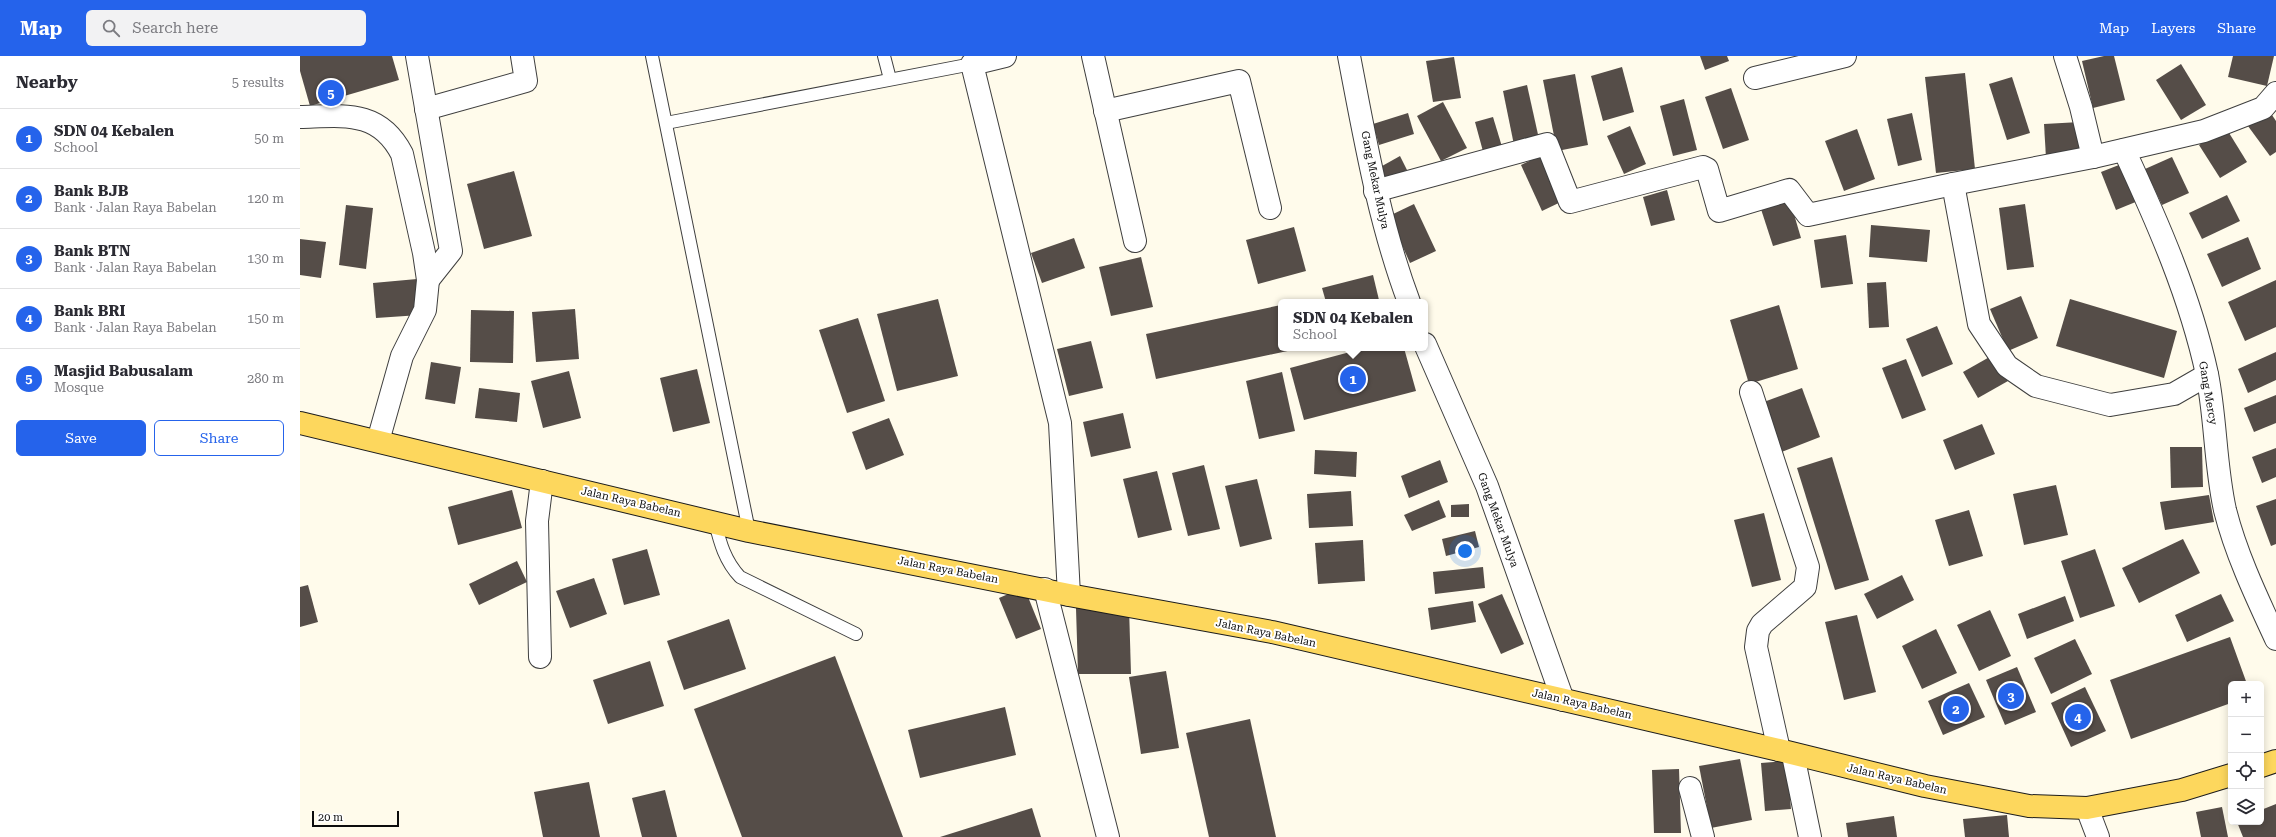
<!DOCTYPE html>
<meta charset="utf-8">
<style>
:root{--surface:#fff;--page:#f2f2f3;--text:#2b2b33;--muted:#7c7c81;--line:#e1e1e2;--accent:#2563eb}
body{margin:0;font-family:"Roboto Serif",serif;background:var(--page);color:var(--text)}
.controls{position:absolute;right:12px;bottom:12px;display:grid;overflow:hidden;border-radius:6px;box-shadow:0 2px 10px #0003}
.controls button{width:36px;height:36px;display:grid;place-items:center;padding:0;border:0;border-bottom:1px solid var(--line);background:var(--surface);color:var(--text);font:20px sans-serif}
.scale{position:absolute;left:12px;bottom:10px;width:87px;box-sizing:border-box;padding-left:4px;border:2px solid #0c0c0c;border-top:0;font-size:11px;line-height:14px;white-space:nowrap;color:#0c0c0c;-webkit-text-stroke:3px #fff;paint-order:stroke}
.you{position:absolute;left:1165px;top:495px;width:14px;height:14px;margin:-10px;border:3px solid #fff;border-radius:50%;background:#1a73e8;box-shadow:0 0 0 6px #1a73e833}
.badge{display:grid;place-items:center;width:26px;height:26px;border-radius:50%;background:var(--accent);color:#fff;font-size:13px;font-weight:700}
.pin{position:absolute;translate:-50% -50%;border:2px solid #fff;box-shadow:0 1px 4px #0006}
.popup{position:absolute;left:978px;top:243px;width:150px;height:52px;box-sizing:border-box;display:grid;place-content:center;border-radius:6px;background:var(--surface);filter:drop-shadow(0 1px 3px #0005);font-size:13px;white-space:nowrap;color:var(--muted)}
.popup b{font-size:15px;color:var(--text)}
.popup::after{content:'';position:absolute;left:50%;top:100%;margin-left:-8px;border:8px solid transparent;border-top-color:var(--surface)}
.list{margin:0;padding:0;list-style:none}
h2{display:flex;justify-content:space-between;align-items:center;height:52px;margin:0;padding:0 16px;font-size:17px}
h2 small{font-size:13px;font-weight:400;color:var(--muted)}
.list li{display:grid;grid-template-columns:26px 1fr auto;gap:12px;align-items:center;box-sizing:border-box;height:60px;padding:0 16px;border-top:1px solid var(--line)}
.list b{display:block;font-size:15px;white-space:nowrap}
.list p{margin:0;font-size:13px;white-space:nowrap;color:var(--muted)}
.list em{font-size:13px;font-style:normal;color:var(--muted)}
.actions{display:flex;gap:8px;padding:12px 16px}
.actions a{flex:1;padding:9px 0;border:1px solid var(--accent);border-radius:6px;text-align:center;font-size:14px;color:var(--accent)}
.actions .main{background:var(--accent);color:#fff}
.icon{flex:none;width:22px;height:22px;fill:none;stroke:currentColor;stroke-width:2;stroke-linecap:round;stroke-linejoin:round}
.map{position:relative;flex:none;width:1976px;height:781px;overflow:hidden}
header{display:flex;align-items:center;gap:24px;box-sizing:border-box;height:56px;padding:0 20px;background:var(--accent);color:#fff}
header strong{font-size:19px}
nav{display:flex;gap:22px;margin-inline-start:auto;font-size:14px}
.search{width:280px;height:36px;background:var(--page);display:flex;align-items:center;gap:10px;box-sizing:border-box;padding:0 14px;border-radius:6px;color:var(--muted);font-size:15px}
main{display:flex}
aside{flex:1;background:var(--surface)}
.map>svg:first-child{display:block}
.building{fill:#554d48}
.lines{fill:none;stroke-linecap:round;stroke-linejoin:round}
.lane-casing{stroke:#3f3f3f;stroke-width:14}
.street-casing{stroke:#3f3f3f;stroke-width:24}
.primary-casing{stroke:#1d1d1d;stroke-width:24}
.lane{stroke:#fff;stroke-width:12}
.street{stroke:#fff;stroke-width:22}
.primary{stroke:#fdd75d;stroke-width:22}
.labels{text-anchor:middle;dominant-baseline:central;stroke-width:4;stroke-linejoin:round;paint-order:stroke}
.street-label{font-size:11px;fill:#0c0c0c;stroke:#fff}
</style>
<header>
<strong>Map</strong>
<div class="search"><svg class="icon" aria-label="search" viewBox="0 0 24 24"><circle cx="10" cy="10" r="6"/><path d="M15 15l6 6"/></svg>Search here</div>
<nav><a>Map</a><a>Layers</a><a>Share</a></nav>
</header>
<main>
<aside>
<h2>Nearby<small>5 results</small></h2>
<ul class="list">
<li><span class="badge">1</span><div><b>SDN 04 Kebalen</b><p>School</p></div><em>50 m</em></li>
<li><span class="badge">2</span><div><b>Bank BJB</b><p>Bank · Jalan Raya Babelan</p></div><em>120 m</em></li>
<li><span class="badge">3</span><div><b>Bank BTN</b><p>Bank · Jalan Raya Babelan</p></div><em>130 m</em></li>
<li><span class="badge">4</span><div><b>Bank BRI</b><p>Bank · Jalan Raya Babelan</p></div><em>150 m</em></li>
<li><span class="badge">5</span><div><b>Masjid Babusalam</b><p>Mosque</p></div><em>280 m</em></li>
</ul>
<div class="actions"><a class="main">Save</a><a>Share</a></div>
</aside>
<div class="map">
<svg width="1976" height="781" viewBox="0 0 1976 781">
<rect width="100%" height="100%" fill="#fffbeb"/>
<!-- building -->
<g class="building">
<polygon points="0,0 92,0 99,24 10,50 0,15"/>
<polygon points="1400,0 1427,0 1429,5 1405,14"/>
<polygon points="1804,0 1814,0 1825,44 1793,52 1782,5"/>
<polygon points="1933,0 1974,0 1967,30 1928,21"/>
<polygon points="1154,1 1161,42 1133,46 1126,5"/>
<polygon points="1881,8 1906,49 1881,64 1856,24"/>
<polygon points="1322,11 1334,56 1303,65 1291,20"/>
<polygon points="1665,17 1675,113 1636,117 1625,21"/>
<polygon points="1275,18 1288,89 1257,95 1243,24"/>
<polygon points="1712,21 1730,77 1707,84 1689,28"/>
<polygon points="1227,29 1239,83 1214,89 1203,35"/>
<polygon points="1431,32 1449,84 1423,93 1405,41"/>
<polygon points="1384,43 1397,94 1373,100 1360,50"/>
<polygon points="1143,46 1167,92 1141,105 1117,60"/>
<polygon points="1966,50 1976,65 1976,96 1970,100 1945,66"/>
<polygon points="1108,57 1114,78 1079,89 1073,68"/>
<polygon points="1612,57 1622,104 1598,110 1587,63"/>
<polygon points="1193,61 1203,94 1184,99 1175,66"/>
<polygon points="1780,66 1782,99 1746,102 1744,68"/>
<polygon points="1330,70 1346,108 1324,118 1307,80"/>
<polygon points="1926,72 1947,106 1920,122 1899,89"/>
<polygon points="1557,73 1575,123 1544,135 1525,85"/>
<polygon points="1246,97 1267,143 1242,155 1221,109"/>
<polygon points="1100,100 1107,114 1083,127 1075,114"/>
<polygon points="1872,101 1889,137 1862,149 1845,113"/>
<polygon points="1824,107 1838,145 1816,154 1801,116"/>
<polygon points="214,115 232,180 184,193 167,128"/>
<polygon points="1367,134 1375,164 1351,170 1343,141"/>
<polygon points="1488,138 1501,182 1473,190 1459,147"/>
<polygon points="1927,139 1940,165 1902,183 1889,157"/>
<polygon points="1114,148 1136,195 1110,207 1089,160"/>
<polygon points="1725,148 1734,211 1707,214 1699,152"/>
<polygon points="46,149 73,152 66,213 39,209"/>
<polygon points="1571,169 1630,174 1627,206 1569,201"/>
<polygon points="994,171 1006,215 958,228 946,184"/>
<polygon points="1546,179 1553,228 1521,232 1514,184"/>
<polygon points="1948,181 1961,213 1922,231 1907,198"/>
<polygon points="774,182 785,212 742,227 731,197"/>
<polygon points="0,183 26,186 21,222 0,219"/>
<polygon points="841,201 853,251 811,260 799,211"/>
<polygon points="1073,219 1079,244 1026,246 1022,232"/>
<polygon points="117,223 120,259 76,262 73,227"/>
<polygon points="1976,224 1976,271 1945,285 1928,246"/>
<polygon points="1586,226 1589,271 1569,272 1567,227"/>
<polygon points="1721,240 1738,282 1708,295 1690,253"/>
<polygon points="638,243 658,320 597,335 577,258"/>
<polygon points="1770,243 1877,275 1864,322 1756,290"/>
<polygon points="981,249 981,292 997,293 856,323 846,278"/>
<polygon points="1479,249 1498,313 1449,328 1430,264"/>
<polygon points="275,253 279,303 236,306 232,256"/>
<polygon points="171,254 214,255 213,307 170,306"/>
<polygon points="558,262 585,345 547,357 519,274"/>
<polygon points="1637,270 1653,308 1622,321 1606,283"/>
<polygon points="791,285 803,332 769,340 757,293"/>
<polygon points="1065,292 1104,292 1116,335 1004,364 990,312"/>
<polygon points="1976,296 1976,324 1948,337 1938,313"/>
<polygon points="1693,299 1708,325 1678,342 1663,316"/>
<polygon points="1606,303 1626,354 1602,363 1582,312"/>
<polygon points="131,306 161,311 155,348 125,343"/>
<polygon points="397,313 410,367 373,376 360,322"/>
<polygon points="269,315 281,362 243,372 231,325"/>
<polygon points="982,316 995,375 959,383 946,325"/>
<polygon points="179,332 220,337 217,366 175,362"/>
<polygon points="1502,332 1520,381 1479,397 1461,347"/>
<polygon points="1976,339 1976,367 1954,376 1944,352"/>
<polygon points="823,357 831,392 791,401 783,366"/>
<polygon points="589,362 604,399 566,414 552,376"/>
<polygon points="1682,368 1695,398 1655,414 1643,384"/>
<polygon points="1870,391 1902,391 1903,431 1871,432"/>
<polygon points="1976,392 1976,421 1962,427 1952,401"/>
<polygon points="1015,394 1057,396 1056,421 1014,418"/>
<polygon points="1532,401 1569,524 1535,534 1497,412"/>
<polygon points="1140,404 1148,426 1109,442 1101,420"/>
<polygon points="904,409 920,473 888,480 872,417"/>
<polygon points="857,415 872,474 838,482 823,423"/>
<polygon points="957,423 972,483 940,491 925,430"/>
<polygon points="1756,429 1768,479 1724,489 1713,438"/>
<polygon points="212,434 222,472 158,489 148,451"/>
<polygon points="1051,435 1053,470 1009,472 1007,438"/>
<polygon points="1909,439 1914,466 1865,474 1860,446"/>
<polygon points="1976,443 1976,488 1971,490 1956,450"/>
<polygon points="1139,444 1146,461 1112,475 1104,459"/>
<polygon points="1169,448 1169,461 1151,461 1151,449"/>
<polygon points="1669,454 1683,500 1649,510 1635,464"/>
<polygon points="1464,457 1481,524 1452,531 1434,464"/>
<polygon points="1175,475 1179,491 1146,500 1142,483"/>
<polygon points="1883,483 1900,517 1839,547 1822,512"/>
<polygon points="1063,484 1065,525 1018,528 1015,487"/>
<polygon points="347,493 360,539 324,549 312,503"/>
<polygon points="1795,493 1815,550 1780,562 1761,505"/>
<polygon points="217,505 227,526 179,549 169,528"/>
<polygon points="1183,511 1185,532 1135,538 1133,516"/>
<polygon points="1602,519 1614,544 1577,563 1564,538"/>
<polygon points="294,522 307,558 270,572 256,535"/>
<polygon points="8,529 18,566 0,571 0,531"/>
<polygon points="724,531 741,573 716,583 699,542"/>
<polygon points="1202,538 1224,588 1201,598 1178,548"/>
<polygon points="1921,538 1934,565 1887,586 1875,559"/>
<polygon points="1765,540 1774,565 1727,583 1718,558"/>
<polygon points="1173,545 1176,566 1131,574 1128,552"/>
<polygon points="829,551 831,618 778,618 776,552"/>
<polygon points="1690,554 1711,600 1679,615 1657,569"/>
<polygon points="1557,559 1576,636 1544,644 1525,566"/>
<polygon points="429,563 446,613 384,634 367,585"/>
<polygon points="1636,573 1657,617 1622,633 1602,590"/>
<polygon points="1930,581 1947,628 1931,628 1931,647 1831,683 1810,624"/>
<polygon points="1775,583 1792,618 1751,638 1734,602"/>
<polygon points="535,600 603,781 442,781 394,653"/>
<polygon points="350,605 364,650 308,668 293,624"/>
<polygon points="1717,611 1736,656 1705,669 1686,624"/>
<polygon points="866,615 879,692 841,698 829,621"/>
<polygon points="1669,627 1685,661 1643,679 1628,645"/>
<polygon points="1785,631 1806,675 1771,691 1751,647"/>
<polygon points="705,651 716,699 620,722 608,674"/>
<polygon points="950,663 976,781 909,781 886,677"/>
<polygon points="1440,703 1452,764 1411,772 1399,710"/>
<polygon points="1487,705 1491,753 1465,755 1461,707"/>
<polygon points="1379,713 1381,777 1354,777 1352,714"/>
<polygon points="289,726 300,781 243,781 234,736"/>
<polygon points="365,734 377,781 342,781 332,742"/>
<polygon points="1976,748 1976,781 1943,781 1937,766 1961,766 1961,754"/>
<polygon points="1922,751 1928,781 1901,781 1896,756"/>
<polygon points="732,752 741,781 640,781"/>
<polygon points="1707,759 1709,781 1665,781 1663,763"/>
<polygon points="1594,760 1597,781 1548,781 1546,767"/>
</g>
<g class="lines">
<!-- lane casing -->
<g class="lane-casing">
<g id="lane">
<polyline points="352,0 449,475"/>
<polyline points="584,0 590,23"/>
<polyline points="366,67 672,8"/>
<path d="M 415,466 C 420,487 425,505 440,521 L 556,578"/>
</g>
</g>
<!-- street casing -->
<g class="street-casing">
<g id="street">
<polyline points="117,0 151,195 128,224"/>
<polyline points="705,0 672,8 760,367 769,539"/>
<polyline points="793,0 835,185"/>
<path d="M 1049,0 C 1065,83 1079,166 1109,246"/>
<polyline points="1765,0 1781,51 1793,101"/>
<polyline points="1455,22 1545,0"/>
<polyline points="126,53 226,25 222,0"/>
<polyline points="805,55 939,25 970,152"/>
<path d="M 0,61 C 43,60 79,53 102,98 L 124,197 L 128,224 L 125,254 L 102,300 L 78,385"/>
<path d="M 1824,94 C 1858,167 1890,240 1907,318 C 1916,363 1915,409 1925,454 C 1936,498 1957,542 1976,583"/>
<polyline points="1653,128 1679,268 1707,310 1736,330 1810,349 1874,338 1907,319"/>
<polyline points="1075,135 1247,88 1270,146 1403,111 1407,113 1419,155 1489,134 1508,159 1653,128 1793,101 1904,75 1963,52 1976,37"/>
<polyline points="1125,288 1187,430 1263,644"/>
<polyline points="1451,336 1508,511 1505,531 1462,568 1458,575 1456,591 1479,694"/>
<polyline points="745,533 808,781"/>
<polyline points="240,601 237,465 242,425"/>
<polyline points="1493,699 1510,781"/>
<polyline points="1390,732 1403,781"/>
<polyline points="1787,752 1798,781"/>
</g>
</g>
<!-- primary casing -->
<g class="primary-casing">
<g id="primary">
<polyline points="0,367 449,475 769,539 972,576 1479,694 1625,730 1729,750 1787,752 1882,734 1931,719"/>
<polyline points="1961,710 1976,705"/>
</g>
</g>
<!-- lane -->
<use href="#lane" class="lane"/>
<!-- street -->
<use href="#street" class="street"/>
<!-- primary -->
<use href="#primary" class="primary"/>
</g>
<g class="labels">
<!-- street labels -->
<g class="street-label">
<text transform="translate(1075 124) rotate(78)">Gang Mekar Mulya</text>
<text transform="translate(1908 337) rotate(80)">Gang Mercy</text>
<text transform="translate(331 446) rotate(13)">Jalan Raya Babelan</text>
<text transform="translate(1198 464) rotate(70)">Gang Mekar Mulya</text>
<text transform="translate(648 514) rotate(11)">Jalan Raya Babelan</text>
<text transform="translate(966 577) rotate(12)">Jalan Raya Babelan</text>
<text transform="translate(1282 648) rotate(13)">Jalan Raya Babelan</text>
<text transform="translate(1597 723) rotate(13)">Jalan Raya Babelan</text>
</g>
</g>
</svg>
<div class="controls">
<button>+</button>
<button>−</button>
<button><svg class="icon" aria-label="locate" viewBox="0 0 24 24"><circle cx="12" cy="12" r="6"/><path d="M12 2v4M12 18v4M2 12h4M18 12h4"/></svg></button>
<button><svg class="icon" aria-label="layers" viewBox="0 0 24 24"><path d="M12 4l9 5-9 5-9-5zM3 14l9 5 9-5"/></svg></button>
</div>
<div class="scale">20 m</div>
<div class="you"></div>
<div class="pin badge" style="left:1053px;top:323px">1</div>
<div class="popup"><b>SDN 04 Kebalen</b>School</div>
<div class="pin badge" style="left:1656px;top:653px">2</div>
<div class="pin badge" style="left:1711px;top:640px">3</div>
<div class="pin badge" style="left:1778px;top:661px">4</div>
<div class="pin badge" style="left:31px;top:37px">5</div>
</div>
</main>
